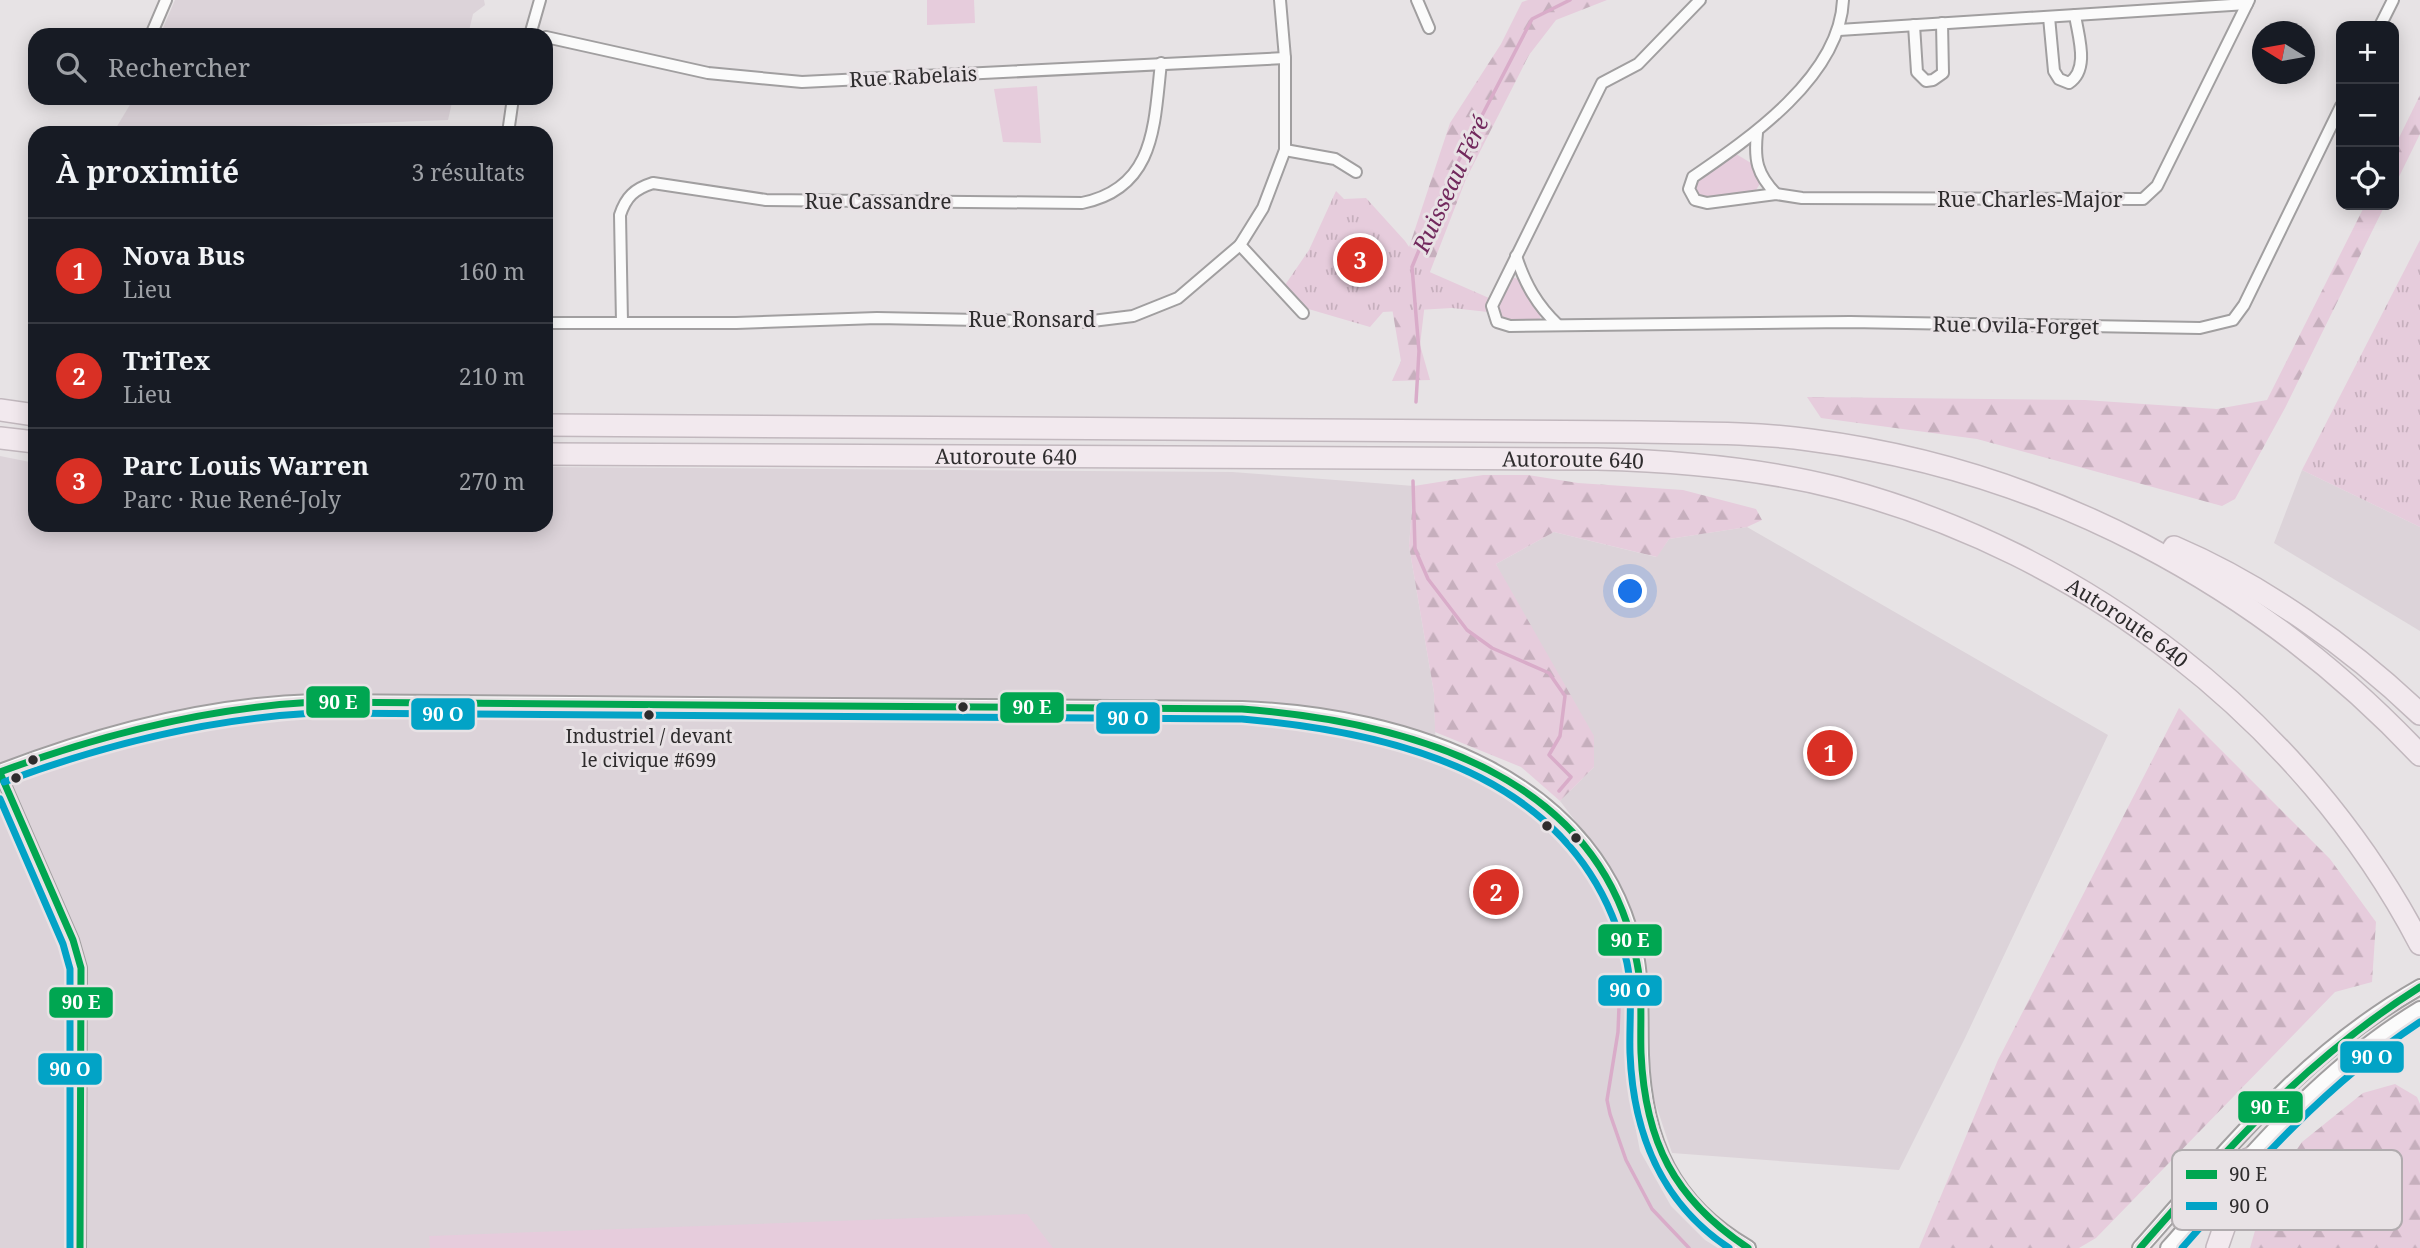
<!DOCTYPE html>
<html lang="fr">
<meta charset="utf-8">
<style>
:root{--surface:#171b24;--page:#20242c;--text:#f1f3f6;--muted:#9ea1a6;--line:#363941;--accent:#d93025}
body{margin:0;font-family:"Noto Serif",serif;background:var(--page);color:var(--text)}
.controls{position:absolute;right:21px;top:21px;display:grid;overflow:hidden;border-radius:14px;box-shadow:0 4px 18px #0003}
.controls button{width:63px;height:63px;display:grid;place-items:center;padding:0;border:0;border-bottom:2px solid var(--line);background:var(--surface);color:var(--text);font:35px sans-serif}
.compass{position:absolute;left:2252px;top:21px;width:63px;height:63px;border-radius:50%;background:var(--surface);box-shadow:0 4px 18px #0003;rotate:281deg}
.you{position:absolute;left:1631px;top:592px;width:24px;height:24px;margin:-18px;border:5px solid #fff;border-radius:50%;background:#1a73e8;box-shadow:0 0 0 10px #1a73e833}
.badge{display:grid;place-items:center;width:46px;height:46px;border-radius:50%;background:var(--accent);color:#fff;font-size:23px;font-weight:700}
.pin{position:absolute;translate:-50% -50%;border:4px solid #fff;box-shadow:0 2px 7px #0006}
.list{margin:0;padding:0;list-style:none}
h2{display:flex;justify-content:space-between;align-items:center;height:91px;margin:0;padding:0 28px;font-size:30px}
h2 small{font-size:23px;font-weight:400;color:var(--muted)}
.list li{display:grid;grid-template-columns:46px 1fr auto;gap:21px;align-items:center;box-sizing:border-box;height:105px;padding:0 28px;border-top:2px solid var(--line)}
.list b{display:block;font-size:26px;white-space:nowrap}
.list p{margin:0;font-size:23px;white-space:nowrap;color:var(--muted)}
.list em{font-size:23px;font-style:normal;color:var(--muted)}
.icon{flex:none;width:38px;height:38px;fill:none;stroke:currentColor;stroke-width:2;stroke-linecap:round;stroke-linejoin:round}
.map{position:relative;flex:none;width:2420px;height:1248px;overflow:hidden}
.search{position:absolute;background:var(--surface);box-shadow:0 4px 18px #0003;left:28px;top:28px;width:525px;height:77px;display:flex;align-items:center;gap:18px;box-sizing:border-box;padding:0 24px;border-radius:21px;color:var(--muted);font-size:26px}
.panel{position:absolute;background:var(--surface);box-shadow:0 4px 18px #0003;left:28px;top:126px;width:525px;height:406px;border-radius:21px}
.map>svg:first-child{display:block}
.built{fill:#dcd3d9}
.grass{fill:#e6ccdc}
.forest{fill:url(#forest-firs)}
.park{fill:url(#park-tufts)}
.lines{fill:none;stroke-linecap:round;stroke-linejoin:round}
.stream{stroke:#d9acc9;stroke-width:3.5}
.minor-casing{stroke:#a19fa0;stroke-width:14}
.tertiary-casing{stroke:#a19fa0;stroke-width:18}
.motorway-casing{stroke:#c2b8be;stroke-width:24}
.minor{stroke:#fbfbfb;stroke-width:10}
.tertiary{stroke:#fbfbfb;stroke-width:14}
.motorway{stroke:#f2e9ee;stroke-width:21}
.bus-1-casing{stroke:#e8e2e5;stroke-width:12}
.bus-2-casing{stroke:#e8e2e5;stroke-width:12}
.bus-1{stroke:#00a651;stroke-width:7}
.bus-2{stroke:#02a3c6;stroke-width:7}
.bus-dot{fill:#2e2c2d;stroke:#e8e2e5;stroke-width:2.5}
.labels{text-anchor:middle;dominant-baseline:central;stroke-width:6;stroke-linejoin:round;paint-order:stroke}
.bus-label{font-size:19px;fill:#2e2c2d;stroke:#e8e2e5}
.street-label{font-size:21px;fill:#2e2c2d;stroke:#e8e2e5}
.water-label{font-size:23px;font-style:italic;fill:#72295d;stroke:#e8e2e5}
.key{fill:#e8e2e5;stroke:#b0abae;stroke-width:2}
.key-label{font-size:19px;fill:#2e2c2d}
.line-badge{stroke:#e8e2e5;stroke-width:2.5}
.badge-label{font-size:19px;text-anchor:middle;font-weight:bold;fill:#fff}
</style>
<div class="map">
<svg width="2420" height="1248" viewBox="0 0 2420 1248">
<defs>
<pattern id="forest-firs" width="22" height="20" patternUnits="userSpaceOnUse" patternTransform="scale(1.75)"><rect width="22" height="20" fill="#e6ccdc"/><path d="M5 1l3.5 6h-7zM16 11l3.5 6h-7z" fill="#c6afbd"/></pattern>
<pattern id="park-tufts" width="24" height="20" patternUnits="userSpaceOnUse" patternTransform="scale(1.75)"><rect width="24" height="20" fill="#e6ccdc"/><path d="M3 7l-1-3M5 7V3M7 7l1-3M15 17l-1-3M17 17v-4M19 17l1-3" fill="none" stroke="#c6afbd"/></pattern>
</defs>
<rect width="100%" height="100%" fill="#e7e3e5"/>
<!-- built -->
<g class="built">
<polygon points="175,0 484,0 485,5 473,14 468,35 160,35"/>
<polygon points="134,98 453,98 448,120 113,133"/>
<polygon points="0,456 35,463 35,525 546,525 546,467 1232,472 1414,486 1409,546 1434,693 1436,756 1486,777 1529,805 1579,853 1599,886 1625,953 1629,979 1631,1105 1640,1151 1671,1206 1705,1240 1718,1248 0,1248"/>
<polygon points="2302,470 2420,527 2420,631 2274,543"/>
<polygon points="1747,527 2108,735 1965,1038 1899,1170 1672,1153 1653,1096 1638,930 1619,888 1596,848 1560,801 1594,767 1496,564 1554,532 1656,557 1669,539"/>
</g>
<!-- grass -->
<g class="grass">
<polygon points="927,0 974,0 975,23 927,25"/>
<polygon points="1037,86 1041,143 1003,142 994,89"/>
<polygon points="1731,151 1756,166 1762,180 1752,197 1695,200 1693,177"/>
<polygon points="1509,276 1524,281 1542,310 1539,322 1497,322 1492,306"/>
<polygon points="1027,1214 1053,1248 430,1248 429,1236"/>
</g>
<!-- forest -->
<g class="forest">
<polygon points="1528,0 1607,0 1556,20 1529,55 1466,179 1428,277 1420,345 1430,380 1392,381 1401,361 1391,302 1450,123 1501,44 1522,2"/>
<polygon points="2420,95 2420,134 2394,187 2394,148"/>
<polygon points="2365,205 2385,205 2285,408 2235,499 2222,506 1977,439 1821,418 1807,397 2085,400 2217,409 2267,400"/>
<polygon points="1483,475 1528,475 1578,483 1683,490 1756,509 1762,520 1747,527 1669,539 1657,557 1554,532 1496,564 1594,736 1594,767 1560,801 1521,767 1435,732 1434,693 1409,546 1414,486"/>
<polygon points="2179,708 2330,859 2376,922 2372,982 2335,992 2096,1238 2079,1248 1919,1248 1998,1060"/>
<polygon points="2395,1084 2417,1097 2420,1104 2420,1248 2250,1248 2265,1196 2302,1142 2363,1093"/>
</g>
<!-- park -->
<g class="park">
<polygon points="1336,191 1344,199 1366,198 1405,241 1425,270 1489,298 1488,312 1452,308 1383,312 1370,327 1305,308 1285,285 1309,250"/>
<polygon points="2420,240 2420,527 2302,470"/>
</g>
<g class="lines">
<!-- stream -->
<g class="stream">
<polyline points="1416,402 1419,351 1412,267 1446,185 1532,19 1570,0"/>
<polyline points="1413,481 1415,549 1428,579 1467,630 1492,648 1549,673 1565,696 1560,736 1549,755 1571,777 1559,791"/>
<polyline points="1620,982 1618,1032 1607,1100 1610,1114 1626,1160 1652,1209 1689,1248"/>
</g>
<!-- minor casing -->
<g class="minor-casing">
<g id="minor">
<polyline points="1417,0 1429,28"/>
<polyline points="1700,0 1638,64 1602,83 1492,306 1497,322 1510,326 1850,322 2200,328 2233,320 2244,305 2341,106"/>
<path d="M 1843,0 C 1840,76 1750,138 1693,177 L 1689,189 L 1695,200 L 1707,203 L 1776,194 L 1802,198 L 2143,199 L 2157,186 L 2249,0"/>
<path d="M 2049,17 L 2054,71 L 2059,79 L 2069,83 C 2090,69 2078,36 2075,15"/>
<polyline points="1914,25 1917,72 1926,81 1933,80 1943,73 1942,23"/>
<polyline points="2380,26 2393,0"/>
<polyline points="1839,30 2247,4"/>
<polyline points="151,35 166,0"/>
<polyline points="530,35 540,0"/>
<polyline points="546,37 708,73 802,82 1285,58"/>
<polyline points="508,133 513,98"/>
<path d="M 1757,133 C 1754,160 1757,174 1776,194"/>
<polyline points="1285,150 1335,159 1356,172"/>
<polyline points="1240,245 1303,313"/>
<path d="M 1516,256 C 1525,284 1537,305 1558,325"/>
<path d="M 622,322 L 620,215 C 626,197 634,189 653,183 L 766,200 L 1082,203 C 1156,188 1154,124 1161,63"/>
<polyline points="546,323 736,323 877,318 1084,322 1133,316 1178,298 1240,245 1263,208 1285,150 1285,58 1280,0"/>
<polyline points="0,773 73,940 81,968 80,1248"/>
</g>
</g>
<!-- tertiary casing -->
<g class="tertiary-casing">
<g id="tertiary">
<path d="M 0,772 C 101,733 206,705 314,702 L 1242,709 C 1405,715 1604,777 1637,961 C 1642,992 1640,1024 1641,1055 C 1644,1141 1672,1204 1748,1248"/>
<path d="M 2140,1248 C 2228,1149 2302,1054 2420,987"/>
<path d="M 2168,1248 C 2245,1161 2319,1070 2420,1009"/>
</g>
</g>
<!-- motorway casing -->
<g class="motorway-casing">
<g id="motorway">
<polyline points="0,410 35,415"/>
<path d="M 546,425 L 1640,432 C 1696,433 1753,432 1810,440 C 2044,470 2258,583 2420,755"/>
<polyline points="0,438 35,442"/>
<path id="s1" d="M 546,454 L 1597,459 C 1678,461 1759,468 1838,488 C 2083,552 2302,719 2420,944"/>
<path d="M 2174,547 C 2263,585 2350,647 2420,714"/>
<polyline points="2217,1248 2248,1159"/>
</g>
</g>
<!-- minor -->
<use href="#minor" class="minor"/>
<!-- tertiary -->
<use href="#tertiary" class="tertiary"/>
<!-- motorway -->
<use href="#motorway" class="motorway"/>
<!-- bus-1 casing -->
<g class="bus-1-casing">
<g id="bus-1">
<path d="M 0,772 C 102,734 205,708 314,702 L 1242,709 C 1407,722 1603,774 1637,963 C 1643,993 1640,1024 1641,1053 C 1645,1142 1674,1199 1748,1248"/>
<polyline points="0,773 73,940 81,968 80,1248"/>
<path d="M 2140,1248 C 2227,1149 2307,1058 2420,987"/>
</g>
</g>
<!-- bus-2 casing -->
<g class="bus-2-casing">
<g id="bus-2">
<path d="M 4,782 C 105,744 206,719 314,713 L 1242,719 C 1405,733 1586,780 1627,963 C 1633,992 1629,1024 1630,1053 C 1633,1132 1661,1203 1729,1248"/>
<polyline points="0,799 63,944 70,969 70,1248"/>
<path d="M 2182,1248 C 2255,1165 2327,1083 2420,1022"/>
</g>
</g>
<!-- bus-1 -->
<use href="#bus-1" class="bus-1"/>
<!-- bus-2 -->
<use href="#bus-2" class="bus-2"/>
</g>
<!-- markers -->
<g class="bus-dot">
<circle cx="963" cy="707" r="6"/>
<circle cx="649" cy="715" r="6"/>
<circle cx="33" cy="760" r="6"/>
<circle cx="16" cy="778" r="6"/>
<circle cx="1547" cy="826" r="6"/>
<circle cx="1576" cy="838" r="6"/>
</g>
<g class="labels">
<!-- bus labels -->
<g class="bus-label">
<text x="649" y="736">Industriel / devant<tspan x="649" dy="24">le civique #699</tspan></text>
</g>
<!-- street labels -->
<g class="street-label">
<text transform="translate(913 76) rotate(-3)">Rue Rabelais</text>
<text x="2030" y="199">Rue Charles-Major</text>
<text x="878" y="201">Rue Cassandre</text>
<text x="1032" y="319">Rue Ronsard</text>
<text transform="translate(2016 325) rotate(1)">Rue Ovila-Forget</text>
<text stroke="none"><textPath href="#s1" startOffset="460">Autoroute 640</textPath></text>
<text stroke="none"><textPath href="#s1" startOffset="1027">Autoroute 640</textPath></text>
<text stroke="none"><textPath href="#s1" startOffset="1615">Autoroute 640</textPath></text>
</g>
<!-- water labels -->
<g class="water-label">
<text transform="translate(1450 184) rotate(-65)">Ruisseau Féré</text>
</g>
</g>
<!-- legend -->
<rect x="2172" y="1150" width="230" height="80" rx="10" class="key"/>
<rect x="2186" y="1170" width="31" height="9" fill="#00a651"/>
<rect x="2186" y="1202" width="31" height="8" fill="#02a3c6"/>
<g class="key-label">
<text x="2229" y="1181">90 E</text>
<text x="2229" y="1213">90 O</text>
</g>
<g class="line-badge">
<rect x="305" y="685" width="66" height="34" rx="7" fill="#00a651"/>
<rect x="999" y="691" width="66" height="33" rx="7" fill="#00a651"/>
<rect x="410" y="697" width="66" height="34" rx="7" fill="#02a3c6"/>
<rect x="1095" y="701" width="66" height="34" rx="7" fill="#02a3c6"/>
<rect x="1597" y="923" width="66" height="34" rx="7" fill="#00a651"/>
<rect x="1597" y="974" width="66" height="33" rx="7" fill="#02a3c6"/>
<rect x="48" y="986" width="66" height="33" rx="7" fill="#00a651"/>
<rect x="2339" y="1040" width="66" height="34" rx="7" fill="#02a3c6"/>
<rect x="37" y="1052" width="66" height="34" rx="7" fill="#02a3c6"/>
<rect x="2237" y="1090" width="67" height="34" rx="7" fill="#00a651"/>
</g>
<g class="badge-label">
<text x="338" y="709">90 E</text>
<text x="1032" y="714">90 E</text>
<text x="443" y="721">90 O</text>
<text x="1128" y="725">90 O</text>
<text x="1630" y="947">90 E</text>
<text x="1630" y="997">90 O</text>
<text x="81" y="1009">90 E</text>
<text x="2372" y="1064">90 O</text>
<text x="70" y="1076">90 O</text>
<text x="2270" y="1114">90 E</text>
</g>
</svg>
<div class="controls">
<button>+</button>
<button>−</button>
<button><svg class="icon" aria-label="locate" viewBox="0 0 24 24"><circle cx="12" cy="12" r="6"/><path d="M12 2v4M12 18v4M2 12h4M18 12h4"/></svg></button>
</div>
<svg class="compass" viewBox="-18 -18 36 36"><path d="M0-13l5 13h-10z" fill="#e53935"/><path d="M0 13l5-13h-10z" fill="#9ea1a6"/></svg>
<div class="you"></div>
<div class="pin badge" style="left:1830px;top:753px">1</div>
<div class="pin badge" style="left:1496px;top:892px">2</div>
<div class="pin badge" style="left:1360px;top:260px">3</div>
<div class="search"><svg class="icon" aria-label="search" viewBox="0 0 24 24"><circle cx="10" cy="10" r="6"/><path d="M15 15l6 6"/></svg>Rechercher</div>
<section class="panel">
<h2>À proximité<small>3 résultats</small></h2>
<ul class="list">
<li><span class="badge">1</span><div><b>Nova Bus</b><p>Lieu</p></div><em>160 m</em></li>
<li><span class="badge">2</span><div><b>TriTex</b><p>Lieu</p></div><em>210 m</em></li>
<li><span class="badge">3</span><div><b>Parc Louis Warren</b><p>Parc · Rue René-Joly</p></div><em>270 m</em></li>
</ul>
</section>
</div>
